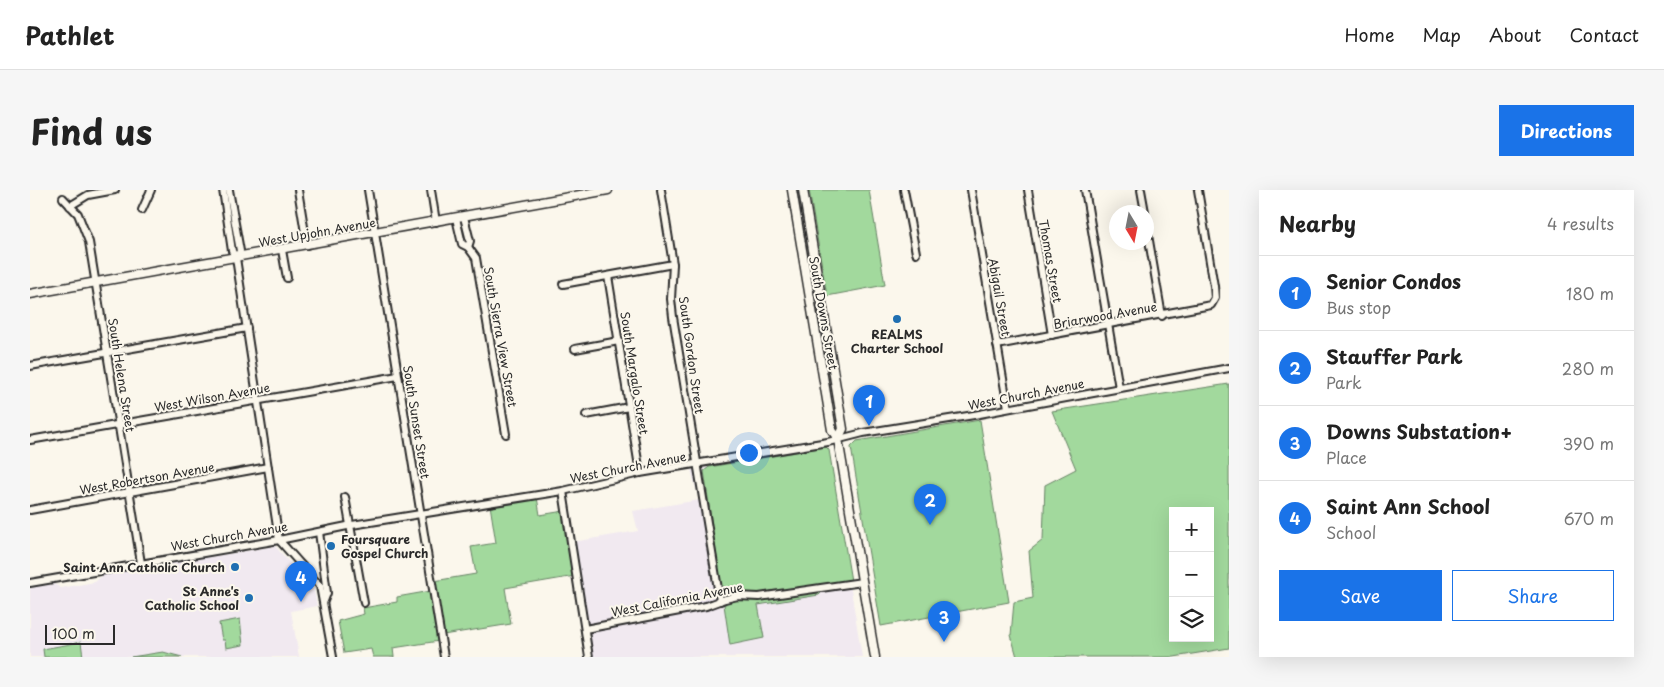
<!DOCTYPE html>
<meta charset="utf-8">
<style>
:root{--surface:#fff;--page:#f6f6f6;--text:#222;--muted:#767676;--line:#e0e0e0;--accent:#1a73e8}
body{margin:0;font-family:"Playpen Sans",sans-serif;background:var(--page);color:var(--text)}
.controls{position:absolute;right:15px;bottom:15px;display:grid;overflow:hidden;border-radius:0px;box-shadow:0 5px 20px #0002}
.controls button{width:45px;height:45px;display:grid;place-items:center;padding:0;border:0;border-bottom:1px solid var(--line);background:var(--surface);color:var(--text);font:25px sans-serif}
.compass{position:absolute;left:1079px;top:15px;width:45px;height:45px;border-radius:50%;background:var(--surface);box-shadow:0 5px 20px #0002;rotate:170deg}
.scale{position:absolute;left:15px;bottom:12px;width:70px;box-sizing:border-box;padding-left:5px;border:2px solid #2b2b2b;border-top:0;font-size:14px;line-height:18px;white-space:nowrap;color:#2b2b2b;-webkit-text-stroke:4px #fbf7ec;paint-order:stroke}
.you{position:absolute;left:718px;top:262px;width:18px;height:18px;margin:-12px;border:4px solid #fff;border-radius:50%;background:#1a73e8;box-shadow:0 0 0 8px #1a73e833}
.badge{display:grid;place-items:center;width:32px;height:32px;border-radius:50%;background:var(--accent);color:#fff;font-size:16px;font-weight:700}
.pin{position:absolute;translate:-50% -41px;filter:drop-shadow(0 1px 2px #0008)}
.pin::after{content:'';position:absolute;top:26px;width:18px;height:15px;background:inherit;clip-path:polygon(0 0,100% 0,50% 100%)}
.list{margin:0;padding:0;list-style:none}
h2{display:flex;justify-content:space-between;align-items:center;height:65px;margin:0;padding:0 20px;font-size:21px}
h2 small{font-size:16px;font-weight:400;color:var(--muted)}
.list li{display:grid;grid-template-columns:32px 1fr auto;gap:15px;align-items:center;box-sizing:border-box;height:75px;padding:0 20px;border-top:1px solid var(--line)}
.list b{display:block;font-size:19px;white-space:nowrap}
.list p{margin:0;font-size:16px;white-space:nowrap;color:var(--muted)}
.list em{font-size:16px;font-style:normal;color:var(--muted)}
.actions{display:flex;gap:10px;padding:15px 20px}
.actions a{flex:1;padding:11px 0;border:1px solid var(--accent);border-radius:0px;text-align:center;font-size:18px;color:var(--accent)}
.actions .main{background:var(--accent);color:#fff}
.icon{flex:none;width:28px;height:28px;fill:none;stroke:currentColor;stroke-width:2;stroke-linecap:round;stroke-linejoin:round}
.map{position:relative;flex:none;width:1199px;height:467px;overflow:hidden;border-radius:0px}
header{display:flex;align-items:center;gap:30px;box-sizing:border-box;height:70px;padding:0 25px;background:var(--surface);border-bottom:1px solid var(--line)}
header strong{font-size:24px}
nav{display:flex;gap:28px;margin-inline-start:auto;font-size:18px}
.intro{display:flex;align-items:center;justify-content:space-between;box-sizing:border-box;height:120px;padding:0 30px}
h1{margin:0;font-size:35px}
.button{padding:12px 22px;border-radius:0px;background:var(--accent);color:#fff;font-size:18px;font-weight:700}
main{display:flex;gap:30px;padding:0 30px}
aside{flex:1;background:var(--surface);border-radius:0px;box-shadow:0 5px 20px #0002}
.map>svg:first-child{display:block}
.built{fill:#f1e9f0}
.green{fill:#a2d99d;stroke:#668264;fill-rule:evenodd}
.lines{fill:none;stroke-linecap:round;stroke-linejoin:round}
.minor-casing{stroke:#2b2b2b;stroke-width:10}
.major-casing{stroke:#2b2b2b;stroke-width:11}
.minor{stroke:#fbf7ec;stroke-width:6}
.major{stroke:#fbf7ec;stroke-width:8}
.poi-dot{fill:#1f6fb2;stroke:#fbf7ec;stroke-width:2}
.labels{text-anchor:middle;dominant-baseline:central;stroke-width:4;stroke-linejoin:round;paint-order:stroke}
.street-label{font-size:12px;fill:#2b2b2b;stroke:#fbf7ec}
.poi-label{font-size:12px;font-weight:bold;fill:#2b2b2b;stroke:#fbf7ec;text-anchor:end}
</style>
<header>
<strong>Pathlet</strong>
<nav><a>Home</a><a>Map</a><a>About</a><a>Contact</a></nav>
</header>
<div class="intro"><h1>Find us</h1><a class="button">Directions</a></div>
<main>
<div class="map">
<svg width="1199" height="467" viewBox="0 0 1199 467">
<rect width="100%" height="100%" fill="#fbf7ec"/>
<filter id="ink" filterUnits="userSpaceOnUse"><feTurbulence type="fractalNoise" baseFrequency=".02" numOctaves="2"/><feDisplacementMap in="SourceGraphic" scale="10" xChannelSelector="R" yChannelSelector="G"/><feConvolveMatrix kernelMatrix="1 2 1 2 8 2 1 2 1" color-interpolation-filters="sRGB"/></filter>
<g filter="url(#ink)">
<!-- built -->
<g class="built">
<polygon points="794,257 798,259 832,467 556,467 537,353 608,341 603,321 669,310 661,280"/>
<polygon points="245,356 284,400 287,416 261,421 269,467 0,467 0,398 24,394 31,398 65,392 73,385"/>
</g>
<!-- green -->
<g class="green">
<polygon points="779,0 839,0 855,95 797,106"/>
<path d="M 1199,194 L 1199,458 L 1144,467 L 987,467 L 981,445 L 984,412 L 1003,408 L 999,361 L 1013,350 L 1015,295 L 1046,279 L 1022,221 ZM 1143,321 L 1180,321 L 1180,448 L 1143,448 Z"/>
<polygon points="950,230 979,412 851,436 821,257 827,251"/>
<polygon points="796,257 799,260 821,391 794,400 789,405 728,415 734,448 700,455 674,281 679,277"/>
<polygon points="507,307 510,325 534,321 545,386 475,398 481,434 413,445 404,391 446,384 441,357 466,353 460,315"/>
<polygon points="401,401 409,451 363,458 364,467 343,467 341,459 314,463 308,431 334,424 333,418 367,412 367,407"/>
<polygon points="210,429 213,455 196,458 195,450 192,450 189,433"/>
<polygon points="51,452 53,467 14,467 13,459"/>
<polygon points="133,462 152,467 101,467"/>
</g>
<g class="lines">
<!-- minor casing -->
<g class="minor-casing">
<g id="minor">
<polyline points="193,0 202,61 206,68 249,350 290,396 303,467"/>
<polyline points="199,0 210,61 206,68"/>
<polyline points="268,0 277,55"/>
<polyline points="338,0 414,467"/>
<polyline points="401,0 406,32"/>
<polyline points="631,0 643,74 641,109 643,127 690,411"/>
<polyline points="874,0 886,63"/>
<polyline points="941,0 978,218"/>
<polyline points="998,0 1022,145"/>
<polyline points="1055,0 1089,198"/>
<polyline points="1111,0 1115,22"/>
<polyline points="33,8 48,24 59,52 111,373"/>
<polyline points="40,16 58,5 85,0"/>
<polyline points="112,20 121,0"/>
<polyline points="434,27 440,51 438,57"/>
<polyline points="426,28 432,54 438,57 446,68 476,244"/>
<polyline points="1116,33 1132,126"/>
<polyline points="252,60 257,88"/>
<polyline points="578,86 610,283"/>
<polyline points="533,94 643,74"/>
<polyline points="967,155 1181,115 1185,108 1184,96 1168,0"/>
<polyline points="545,159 589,151"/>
<polyline points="0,176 217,138"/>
<polyline points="556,225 599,217"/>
<polyline points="0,250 368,186"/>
<polyline points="533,301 559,467"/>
<polyline points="315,307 334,413"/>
<polyline points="0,320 238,277"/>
<polyline points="289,342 297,403 294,411"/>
<polyline points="0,393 249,350 322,335 533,301 610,283 798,252 833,243 944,225 1199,178"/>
<polyline points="555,439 676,416 695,409 708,406 729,407 832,392"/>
</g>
</g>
<!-- major casing -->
<g class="major-casing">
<g id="major">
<polyline points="762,0 802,240 808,249 845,467"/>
<polyline points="773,0 813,239 808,249"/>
<polyline points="0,104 578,0"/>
</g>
</g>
<!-- minor -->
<use href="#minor" class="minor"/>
<!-- major -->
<use href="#major" class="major"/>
</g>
</g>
<!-- markers -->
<g class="poi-dot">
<circle cx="867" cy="129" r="5"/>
<circle cx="301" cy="356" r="5"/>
<circle cx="205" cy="377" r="5"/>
<circle cx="219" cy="408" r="5"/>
</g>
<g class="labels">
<!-- street labels -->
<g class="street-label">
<text transform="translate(287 42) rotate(-10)">West Upjohn Avenue</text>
<text transform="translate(1021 71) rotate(80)">Thomas Street</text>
<text transform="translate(970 107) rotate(80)">Abigail Street</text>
<text transform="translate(794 123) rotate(80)">South Downs Street</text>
<text transform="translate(1075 125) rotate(-10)">Briarwood Avenue</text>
<text transform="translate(471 147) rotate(80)">South Sierra View Street</text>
<text transform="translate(662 165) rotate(82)">South Gordon Street</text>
<text transform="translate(605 183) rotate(81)">South Margalo Street</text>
<text transform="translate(92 185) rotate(81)">South Helena Street</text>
<text transform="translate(996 204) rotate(-11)">West Church Avenue</text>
<text transform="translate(182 207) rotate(-10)">West Wilson Avenue</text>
<text transform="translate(387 232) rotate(81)">South Sunset Street</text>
<text transform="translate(598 277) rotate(-11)">West Church Avenue</text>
<text transform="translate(117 288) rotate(-10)">West Robertson Avenue</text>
<text transform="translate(199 346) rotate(-10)">West Church Avenue</text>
<text transform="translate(647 409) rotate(-11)">West California Avenue</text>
</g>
<!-- poi labels -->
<g class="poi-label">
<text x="867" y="144" text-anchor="middle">REALMS<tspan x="867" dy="14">Charter School</tspan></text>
<text x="311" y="349" text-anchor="start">Foursquare<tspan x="311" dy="14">Gospel Church</tspan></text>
<text x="195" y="377">Saint Ann Catholic Church</text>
<text x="209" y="401">St Anne's<tspan x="209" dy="14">Catholic School</tspan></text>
</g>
</g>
</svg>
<div class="controls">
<button>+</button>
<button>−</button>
<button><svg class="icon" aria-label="layers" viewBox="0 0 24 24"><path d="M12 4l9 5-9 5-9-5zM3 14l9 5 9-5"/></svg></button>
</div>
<svg class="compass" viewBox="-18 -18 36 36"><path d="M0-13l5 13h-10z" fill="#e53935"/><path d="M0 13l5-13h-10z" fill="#767676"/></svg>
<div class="scale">100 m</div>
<div class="you"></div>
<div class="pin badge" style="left:839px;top:236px">1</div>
<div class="pin badge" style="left:900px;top:335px">2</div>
<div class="pin badge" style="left:914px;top:452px">3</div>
<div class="pin badge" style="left:271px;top:412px">4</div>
</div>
<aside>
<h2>Nearby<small>4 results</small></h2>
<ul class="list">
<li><span class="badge">1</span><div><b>Senior Condos</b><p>Bus stop</p></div><em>180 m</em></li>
<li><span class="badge">2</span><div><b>Stauffer Park</b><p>Park</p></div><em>280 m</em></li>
<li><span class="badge">3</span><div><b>Downs Substation+</b><p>Place</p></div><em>390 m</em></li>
<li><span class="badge">4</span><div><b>Saint Ann School</b><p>School</p></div><em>670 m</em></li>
</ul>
<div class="actions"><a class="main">Save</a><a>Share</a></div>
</aside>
</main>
